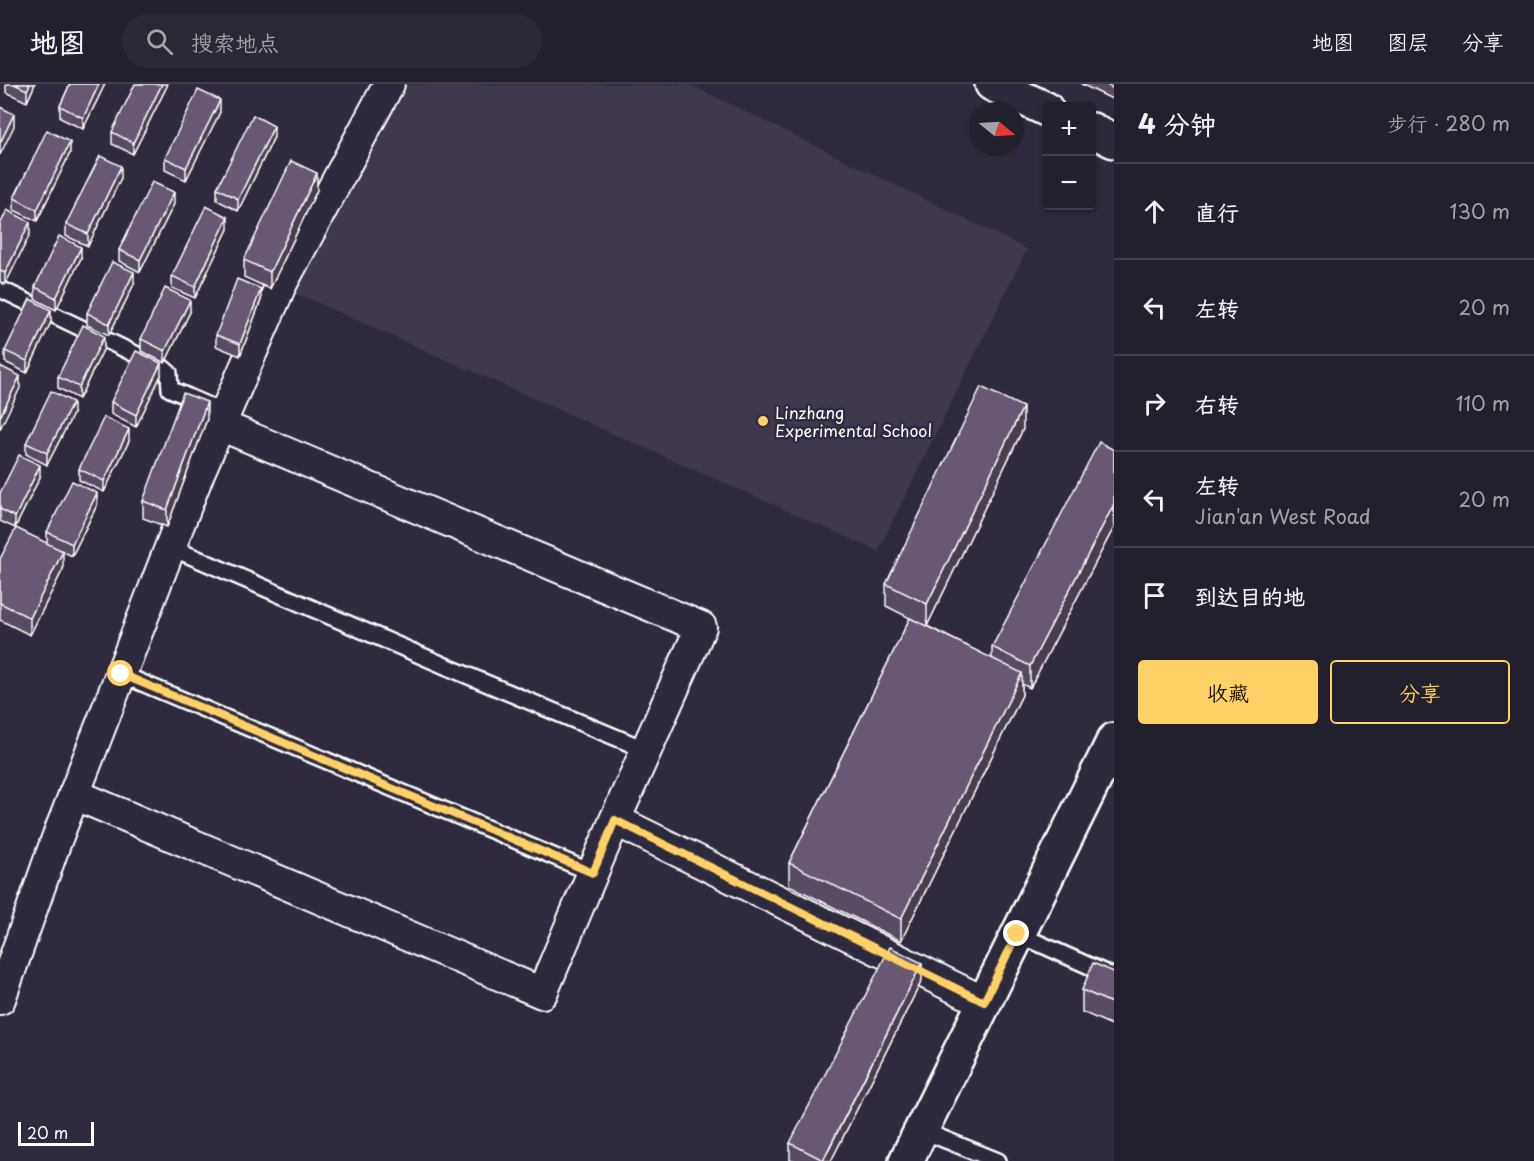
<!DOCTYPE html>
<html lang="zh">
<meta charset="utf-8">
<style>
:root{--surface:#23202e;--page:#2b2836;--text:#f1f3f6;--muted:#a3a3aa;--line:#403e4a;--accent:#ffd166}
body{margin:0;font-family:"Playpen Sans","LXGW WenKai TC",sans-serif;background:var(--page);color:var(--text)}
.controls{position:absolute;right:18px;top:18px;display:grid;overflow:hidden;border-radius:6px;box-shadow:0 2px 4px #0004}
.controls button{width:54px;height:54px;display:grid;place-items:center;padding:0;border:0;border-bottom:2px solid var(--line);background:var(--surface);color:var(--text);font:30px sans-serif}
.compass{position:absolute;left:970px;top:18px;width:54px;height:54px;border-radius:50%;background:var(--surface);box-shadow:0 2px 4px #0004;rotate:108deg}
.scale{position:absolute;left:18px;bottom:15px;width:76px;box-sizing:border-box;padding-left:6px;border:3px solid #fff;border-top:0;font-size:16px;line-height:21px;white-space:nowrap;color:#fff;-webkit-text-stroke:4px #2f2a3d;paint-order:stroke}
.stop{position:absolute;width:18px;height:18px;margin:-14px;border:4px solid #ffd166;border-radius:50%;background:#fff}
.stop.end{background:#ffd166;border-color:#fff;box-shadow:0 2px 6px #0008}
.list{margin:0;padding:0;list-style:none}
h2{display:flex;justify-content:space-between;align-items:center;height:78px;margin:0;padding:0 24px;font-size:26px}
h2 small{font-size:20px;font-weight:400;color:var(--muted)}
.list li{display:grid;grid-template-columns:39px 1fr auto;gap:18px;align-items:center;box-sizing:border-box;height:96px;padding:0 24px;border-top:2px solid var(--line)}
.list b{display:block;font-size:22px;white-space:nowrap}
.list p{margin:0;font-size:20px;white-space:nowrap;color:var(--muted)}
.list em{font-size:20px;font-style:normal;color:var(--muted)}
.actions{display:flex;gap:12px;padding:18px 24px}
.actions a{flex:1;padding:14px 0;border:2px solid var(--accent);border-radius:6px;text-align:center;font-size:21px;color:var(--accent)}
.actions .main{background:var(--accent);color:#111}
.icon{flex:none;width:33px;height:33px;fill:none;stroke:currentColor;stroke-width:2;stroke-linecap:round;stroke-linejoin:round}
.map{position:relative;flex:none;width:1114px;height:1077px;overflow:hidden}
header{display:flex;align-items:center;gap:36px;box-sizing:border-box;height:84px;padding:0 30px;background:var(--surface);border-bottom:2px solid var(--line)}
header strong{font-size:28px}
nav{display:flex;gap:33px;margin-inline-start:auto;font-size:21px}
.search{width:420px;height:54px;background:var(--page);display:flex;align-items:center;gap:15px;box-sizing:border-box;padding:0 21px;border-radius:33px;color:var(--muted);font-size:22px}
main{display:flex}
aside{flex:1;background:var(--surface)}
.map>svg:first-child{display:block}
.built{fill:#40384d}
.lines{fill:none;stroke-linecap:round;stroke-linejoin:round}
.service-casing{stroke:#fff;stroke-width:20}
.minor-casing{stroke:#fff;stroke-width:34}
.tertiary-casing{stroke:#fff;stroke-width:38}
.secondary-casing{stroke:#fff;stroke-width:38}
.service{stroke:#2f2a3d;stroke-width:15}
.minor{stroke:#2f2a3d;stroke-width:30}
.tertiary{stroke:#2f2a3d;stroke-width:33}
.secondary{stroke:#2f2a3d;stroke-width:33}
.wall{fill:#594c63;stroke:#fff;stroke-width:1.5}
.shaded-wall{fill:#493e50;stroke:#fff;stroke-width:1.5}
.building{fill:#685873;stroke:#fff;stroke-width:1.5}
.route{stroke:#ffd166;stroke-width:8}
.poi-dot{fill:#ffd166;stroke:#2f2a3d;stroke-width:2}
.labels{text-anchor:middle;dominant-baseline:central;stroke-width:5;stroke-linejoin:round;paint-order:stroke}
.poi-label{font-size:16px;fill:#fff;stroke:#2f2a3d;text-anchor:start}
</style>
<header>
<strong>地图</strong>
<div class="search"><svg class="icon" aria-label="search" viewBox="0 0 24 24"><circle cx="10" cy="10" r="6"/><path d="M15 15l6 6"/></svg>搜索地点</div>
<nav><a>地图</a><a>图层</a><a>分享</a></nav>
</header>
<main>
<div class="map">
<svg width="1114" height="1077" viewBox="0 0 1114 1077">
<rect width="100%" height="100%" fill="#2f2a3d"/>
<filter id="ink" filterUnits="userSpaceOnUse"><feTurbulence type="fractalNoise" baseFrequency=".0167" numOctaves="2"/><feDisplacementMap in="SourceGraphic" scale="12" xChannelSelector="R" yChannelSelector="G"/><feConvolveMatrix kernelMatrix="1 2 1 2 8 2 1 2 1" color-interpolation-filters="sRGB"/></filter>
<g filter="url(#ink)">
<!-- built -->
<polygon class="built" points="397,0 689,0 1027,165 878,467 290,207"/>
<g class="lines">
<!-- service casing -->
<g class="service-casing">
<g id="service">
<polyline points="0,205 162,283 169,289 170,305 225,329"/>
<polyline points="170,463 457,587 646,666"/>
<polyline points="121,590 593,789"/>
<polyline points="1018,850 1114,893"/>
<polyline points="921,1046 998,1077"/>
</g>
</g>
<!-- minor casing -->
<g class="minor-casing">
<g id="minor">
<polyline points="74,710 542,909 615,736 701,543 220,341"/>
<polyline points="615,736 984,918"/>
<polyline points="0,915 56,757 199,389 281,201 389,0"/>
</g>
</g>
<!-- tertiary casing -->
<g class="tertiary-casing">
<g id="tertiary">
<polyline points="992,0 1046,25"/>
<polyline points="1092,46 1114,57"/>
</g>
</g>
<!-- secondary casing -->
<g class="secondary-casing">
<polyline id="secondary" points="906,1077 1114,656"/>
</g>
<!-- service -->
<use href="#service" class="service"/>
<!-- minor -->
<use href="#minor" class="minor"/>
<!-- tertiary -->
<use href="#tertiary" class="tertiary"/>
<!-- secondary -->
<use href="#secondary" class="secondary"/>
</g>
<!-- wall -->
<g class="wall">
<polygon points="6,0 35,0 27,18 6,8"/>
<polygon points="70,0 105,0 83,45 60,34 60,22"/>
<polygon points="167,0 167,2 133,70 112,60 112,48"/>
<polygon points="1081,0 1114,0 1114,16"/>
<polygon points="220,28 186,96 165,86 165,74"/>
<polygon points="274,53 238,127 217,116 217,104"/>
<polygon points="70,69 37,137 14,126 14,114"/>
<polygon points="121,94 88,162 66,152 66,140"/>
<polygon points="317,106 270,205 244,193 244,176"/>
<polygon points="174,120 140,188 119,177 119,166"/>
<polygon points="0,141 30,150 5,201 0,198"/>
<polygon points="228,145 195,214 172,204 172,192"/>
<polygon points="81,174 56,226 35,215 35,203"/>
<polygon points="134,200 109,251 87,241 87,229"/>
<polygon points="261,216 240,272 216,262 216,251"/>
<polygon points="190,228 165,279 141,267 141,255"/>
<polygon points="51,238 27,289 5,278 5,267"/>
<polygon points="104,264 79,315 58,304 58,293"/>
<polygon points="161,291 136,343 111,330 111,318"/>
<polygon points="73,330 47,381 26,370 26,359"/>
<polygon points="207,335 167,443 143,434 143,417"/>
<polygon points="1023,345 927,542 992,575 992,563 1114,366 1114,443 1030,604 1022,600 1022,611 901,857 789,801 789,779 910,534 886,522 886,500"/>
<polygon points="129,357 104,408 79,396 79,385"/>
<polygon points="40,393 15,444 0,437 0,409"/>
<polygon points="97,421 72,472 47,460 47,448"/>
<polygon points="0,475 63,485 30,551 0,536"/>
<polygon points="1114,888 1114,942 1082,928 1082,906"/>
<polygon points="922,896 831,1077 792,1077 790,1076 790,1059"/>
</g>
<!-- shaded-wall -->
<g class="shaded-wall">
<polygon points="30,0 35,0 27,18 27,6"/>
<polygon points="99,0 105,0 83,45 83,34"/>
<polygon points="162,0 167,0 167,2 133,70 133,59"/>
<polygon points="220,16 220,28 186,96 186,84"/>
<polygon points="14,30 14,42 0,71 0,59"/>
<polygon points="274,42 274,53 238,127 238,115"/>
<polygon points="70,58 70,69 37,137 37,126"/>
<polygon points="121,82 121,94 88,162 88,150"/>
<polygon points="317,89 317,106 270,205 270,188"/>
<polygon points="174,108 174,120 140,188 140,176"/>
<polygon points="228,133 228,145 195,214 195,203"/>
<polygon points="30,138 30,150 5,201 5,189"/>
<polygon points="81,163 81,174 56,226 56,214"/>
<polygon points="134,188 134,200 109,251 109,240"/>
<polygon points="261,205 261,216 240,272 240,260"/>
<polygon points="190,216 190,228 165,279 165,267"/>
<polygon points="51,226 51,238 27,289 27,277"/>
<polygon points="104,252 104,264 79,315 79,303"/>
<polygon points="161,279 161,291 136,343 136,331"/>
<polygon points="20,292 20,304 0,345 0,333"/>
<polygon points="73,318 73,330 47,381 47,369"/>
<polygon points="207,318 207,335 167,443 167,426"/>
<polygon points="1023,323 1023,345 927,542 927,520"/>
<polygon points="129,345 129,357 104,408 104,397"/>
<polygon points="40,381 40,393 15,444 15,433"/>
<polygon points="97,409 97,421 72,472 72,460"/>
<polygon points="1114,420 1114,443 1030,604 1030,582"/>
<polygon points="63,467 63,485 30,551 30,534"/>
<polygon points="1022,589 1022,611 901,857 901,835"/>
<polygon points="922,879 922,896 831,1077 823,1077"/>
</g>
<!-- building -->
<g class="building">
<polygon points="14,0 30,0 27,6"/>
<polygon points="70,0 99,0 83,34 60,22"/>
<polygon points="135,0 162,0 133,59 112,48"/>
<polygon points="1105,0 1114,0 1114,5"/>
<polygon points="198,6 220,16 186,84 165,74"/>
<polygon points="0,23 14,30 0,59"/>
<polygon points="253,31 274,42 238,115 217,104"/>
<polygon points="47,46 70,58 37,126 14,114"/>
<polygon points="100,72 121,82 88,150 66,140"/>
<polygon points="291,77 317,89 270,188 244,176"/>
<polygon points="152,98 174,108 140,176 119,166"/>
<polygon points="206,122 228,133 195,203 172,192"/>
<polygon points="7,126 30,138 5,189 0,187 0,141"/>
<polygon points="59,152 81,163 56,214 35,203"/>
<polygon points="112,178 134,188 109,240 87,229"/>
<polygon points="237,195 261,205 240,260 216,251"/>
<polygon points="165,204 190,216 165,267 141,255"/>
<polygon points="30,215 51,226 27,277 5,267"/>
<polygon points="83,241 104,252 79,303 58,293"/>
<polygon points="136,267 161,279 136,331 111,318"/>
<polygon points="0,282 20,292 0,333"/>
<polygon points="981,303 1023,323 927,520 886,500"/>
<polygon points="51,307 73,318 47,369 26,359"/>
<polygon points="183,309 207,318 167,426 143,417"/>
<polygon points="104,333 129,345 104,397 79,385"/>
<polygon points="1099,358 1114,366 1114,420 1030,582 992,563"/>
<polygon points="19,371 40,381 15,433 0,425 0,409"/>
<polygon points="72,397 97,409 72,460 47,448"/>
<polygon points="16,444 63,467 30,534 0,519 0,475"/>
<polygon points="910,534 1022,589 901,835 789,779"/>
<polygon points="890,863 922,879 823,1076 790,1059"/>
<polygon points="1093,879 1114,888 1114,920 1082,906"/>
</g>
</g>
<g class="lines" filter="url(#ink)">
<!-- route -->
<polyline class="route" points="121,590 593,789 615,736 984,918 1017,850"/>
</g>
<!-- markers -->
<circle class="poi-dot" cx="763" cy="337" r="6"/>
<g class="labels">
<!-- poi labels -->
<g class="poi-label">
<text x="775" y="328">Linzhang<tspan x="775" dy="18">Experimental School</tspan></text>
</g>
</g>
</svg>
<div class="controls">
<button>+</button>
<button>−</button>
</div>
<svg class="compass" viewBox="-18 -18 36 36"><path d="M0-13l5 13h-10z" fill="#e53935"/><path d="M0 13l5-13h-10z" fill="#a3a3aa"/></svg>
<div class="scale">20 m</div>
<div class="stop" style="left:121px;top:590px"></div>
<div class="stop end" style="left:1017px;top:850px"></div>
</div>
<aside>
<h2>4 分钟<small>步行 · 280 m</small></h2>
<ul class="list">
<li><svg class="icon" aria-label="ahead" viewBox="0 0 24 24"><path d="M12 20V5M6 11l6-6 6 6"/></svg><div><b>直行</b></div><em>130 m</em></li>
<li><svg class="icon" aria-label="left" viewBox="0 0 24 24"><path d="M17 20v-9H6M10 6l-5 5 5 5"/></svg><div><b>左转</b></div><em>20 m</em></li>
<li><svg class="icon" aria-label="right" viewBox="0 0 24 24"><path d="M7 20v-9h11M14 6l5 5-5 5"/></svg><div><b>右转</b></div><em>110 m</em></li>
<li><svg class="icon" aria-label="left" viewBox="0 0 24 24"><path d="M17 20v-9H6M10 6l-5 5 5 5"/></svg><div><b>左转</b><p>Jian'an West Road</p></div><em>20 m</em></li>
<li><svg class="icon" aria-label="arrive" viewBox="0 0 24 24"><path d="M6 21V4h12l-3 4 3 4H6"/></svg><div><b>到达目的地</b></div></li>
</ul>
<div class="actions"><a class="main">收藏</a><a>分享</a></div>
</aside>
</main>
